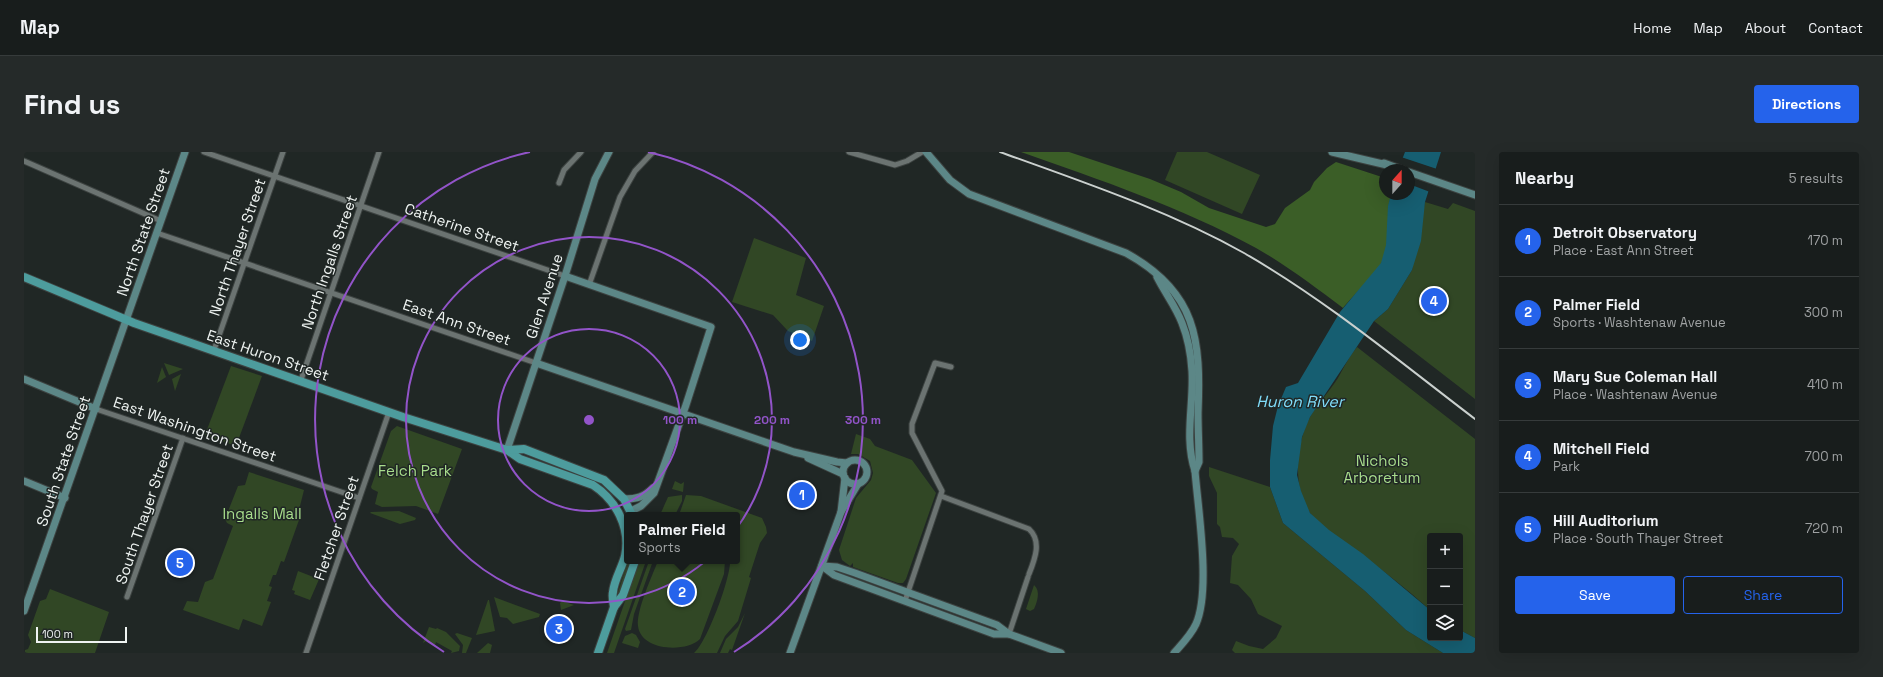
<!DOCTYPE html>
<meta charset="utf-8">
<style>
:root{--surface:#181d1c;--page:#252a29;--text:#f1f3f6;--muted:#9fa2a3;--line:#363b3b;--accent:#2563eb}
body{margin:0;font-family:"Space Grotesk",sans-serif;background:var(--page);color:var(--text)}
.controls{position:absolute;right:12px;bottom:12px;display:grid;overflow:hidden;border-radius:4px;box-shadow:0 4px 16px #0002}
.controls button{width:36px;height:36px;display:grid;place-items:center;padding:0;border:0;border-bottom:1px solid var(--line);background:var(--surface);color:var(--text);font:20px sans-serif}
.compass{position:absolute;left:1355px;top:12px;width:36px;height:36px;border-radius:50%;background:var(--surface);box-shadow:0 4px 16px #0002;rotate:21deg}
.scale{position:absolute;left:12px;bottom:10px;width:91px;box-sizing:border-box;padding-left:4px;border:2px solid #eff4f2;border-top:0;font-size:11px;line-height:14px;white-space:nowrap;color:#eff4f2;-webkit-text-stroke:3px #202725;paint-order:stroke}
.you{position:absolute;left:776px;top:188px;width:14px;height:14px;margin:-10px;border:3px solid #fff;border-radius:50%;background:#1a73e8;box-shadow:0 0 0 6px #1a73e833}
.badge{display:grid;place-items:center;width:26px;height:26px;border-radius:50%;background:var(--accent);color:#fff;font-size:13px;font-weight:700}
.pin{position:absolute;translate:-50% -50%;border:2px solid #fff;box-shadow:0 1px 4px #0006}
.popup{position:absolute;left:600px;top:360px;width:116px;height:52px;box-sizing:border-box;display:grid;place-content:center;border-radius:4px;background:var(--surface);filter:drop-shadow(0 1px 3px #0005);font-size:13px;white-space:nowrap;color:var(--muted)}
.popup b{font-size:15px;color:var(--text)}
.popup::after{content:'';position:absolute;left:50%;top:100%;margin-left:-8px;border:8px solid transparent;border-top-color:var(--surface)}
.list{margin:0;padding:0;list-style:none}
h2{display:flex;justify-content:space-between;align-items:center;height:52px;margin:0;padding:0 16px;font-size:17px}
h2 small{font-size:13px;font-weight:400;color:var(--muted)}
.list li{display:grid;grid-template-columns:26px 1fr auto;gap:12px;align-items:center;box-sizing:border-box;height:72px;padding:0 16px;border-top:1px solid var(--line)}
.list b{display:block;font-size:15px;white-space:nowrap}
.list p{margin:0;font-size:13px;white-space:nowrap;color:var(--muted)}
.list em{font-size:13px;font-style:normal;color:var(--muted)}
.actions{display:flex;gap:8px;padding:12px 16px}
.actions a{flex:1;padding:9px 0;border:1px solid var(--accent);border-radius:4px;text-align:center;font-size:14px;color:var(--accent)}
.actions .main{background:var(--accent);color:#fff}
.icon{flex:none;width:22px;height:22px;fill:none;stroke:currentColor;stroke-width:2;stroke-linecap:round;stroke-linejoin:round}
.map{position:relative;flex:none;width:1451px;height:501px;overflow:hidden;border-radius:4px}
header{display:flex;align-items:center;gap:24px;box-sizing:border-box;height:56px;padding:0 20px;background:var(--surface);border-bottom:1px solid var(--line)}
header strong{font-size:19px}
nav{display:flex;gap:22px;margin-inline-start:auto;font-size:14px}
.intro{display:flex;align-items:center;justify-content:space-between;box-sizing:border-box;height:96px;padding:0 24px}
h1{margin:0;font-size:28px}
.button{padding:10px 18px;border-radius:4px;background:var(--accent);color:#fff;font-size:14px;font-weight:700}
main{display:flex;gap:24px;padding:0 24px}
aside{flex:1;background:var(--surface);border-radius:4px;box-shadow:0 4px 16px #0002}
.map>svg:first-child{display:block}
.green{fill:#314725}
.forest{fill:#3b5e27}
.water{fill:#165e71}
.pier{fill:#202725}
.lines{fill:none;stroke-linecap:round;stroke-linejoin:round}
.street-casing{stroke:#3c4240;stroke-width:7}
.secondary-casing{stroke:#3c4240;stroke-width:9}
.primary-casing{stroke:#3c4240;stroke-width:10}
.street{stroke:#6b7371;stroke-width:5}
.secondary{stroke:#5c8787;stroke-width:7}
.primary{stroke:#4d9c9d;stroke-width:8}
.rail{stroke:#cad0ce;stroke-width:2}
.ring{fill:none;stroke:#9254c9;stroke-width:2}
.labels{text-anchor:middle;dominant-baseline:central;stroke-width:3;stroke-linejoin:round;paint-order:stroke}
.street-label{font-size:15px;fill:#eff4f2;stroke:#202725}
.park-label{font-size:15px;fill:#a8dd8c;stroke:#202725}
.water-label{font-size:16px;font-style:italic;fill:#80ddfa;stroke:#202725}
.centre{fill:#9254c9;stroke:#202725;stroke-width:2}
.ring-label{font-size:12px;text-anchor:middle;font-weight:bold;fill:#9254c9;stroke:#202725;stroke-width:3;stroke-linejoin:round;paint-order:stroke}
</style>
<header>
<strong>Map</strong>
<nav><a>Home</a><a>Map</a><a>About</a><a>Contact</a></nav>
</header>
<div class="intro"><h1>Find us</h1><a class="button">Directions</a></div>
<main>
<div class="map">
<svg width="1451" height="501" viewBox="0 0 1451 501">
<rect width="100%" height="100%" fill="#202725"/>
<!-- green -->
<g class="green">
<polygon points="1153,0 1183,0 1236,23 1218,62 1141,28"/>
<polygon points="1401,50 1424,57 1429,51 1451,59 1451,247 1350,169 1364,157 1388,118"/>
<polygon points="730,86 782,106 772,143 800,154 788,189 764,179 749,163 708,150"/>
<path d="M 1333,195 L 1451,287 L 1451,486 L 1436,478 L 1436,384 L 1406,384 L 1406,458 C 1383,437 1358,418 1333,399 C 1318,388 1298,376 1286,361 C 1268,335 1272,291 1286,265 C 1294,251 1306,239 1314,226 C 1320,215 1325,205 1333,195 Z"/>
<polygon points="140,211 159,217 145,223"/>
<polygon points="207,214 238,224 212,294 181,283"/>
<polygon points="138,215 142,225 133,231"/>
<polygon points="157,222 151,239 148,227"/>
<polygon points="373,274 438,297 414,362 392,354 358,355 351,352 354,340 348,337 347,335 367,279"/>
<polygon points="832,282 846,287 851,294 888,308 912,341 882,427 879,431 874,431 829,415 829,411 826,414 818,408 815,398 832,346 847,328 849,321 846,309 834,302 827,302"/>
<polygon points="1185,315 1246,335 1259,371 1341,439 1382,478 1419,501 1211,501 1208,498 1212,489 1225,494 1239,497 1252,486 1258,474 1234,462 1227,447 1214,433 1206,431 1208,404 1215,392 1209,386 1198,385 1196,375 1193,372 1193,341 1185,324"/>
<polygon points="225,320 280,338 274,362 271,361 270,366 275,368 260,410 257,409 252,423 249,423 245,434 248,435 243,449 247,450 238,474 219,467 215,478 159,458 163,449 174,450 181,430 189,427 209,374 203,371 201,367 214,334 221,333"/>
<polygon points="651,329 657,332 660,330 659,340 648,337"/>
<polygon points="658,343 658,349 651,363 636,363 644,345"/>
<path d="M 662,343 L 677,344 L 738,366 L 742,375 L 743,381 L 736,391 L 725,425 L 727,426 L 714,469 L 701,484 L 693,501 L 670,501 C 683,491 707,425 706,409 L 713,409 L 713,363 L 655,363 Z"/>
<polygon points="375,359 392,366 391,368 376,372 346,361 347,360"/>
<polygon points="604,409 607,409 596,441 593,443"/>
<polygon points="615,409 622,409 590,501 583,501"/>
<polygon points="625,409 629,409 610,462 607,478 602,479 601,477"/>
<path d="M 634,409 L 701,409 L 700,422 L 676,487 C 662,501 617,499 614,474 C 612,459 628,424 634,409 Z"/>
<polygon points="274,419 292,426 293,424 296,425 286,448 270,442 271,439 268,438"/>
<path d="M 1010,433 C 1017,439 1013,450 1010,457 L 1006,459 L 1002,457 Z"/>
<polygon points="26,437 85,460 71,501 1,501 1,498 4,497 7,490 4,483 16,449 22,447"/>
<polygon points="470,445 516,462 515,465 489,472 483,466 476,465"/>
<polygon points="465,448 471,479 452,483 464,448"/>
<polygon points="538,449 550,453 537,458 536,451"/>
<polygon points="721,461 708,498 706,497 704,501 696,501 702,487 714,475"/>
<polygon points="405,475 412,477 413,476 422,480 436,494 435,499 427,501 428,499 412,490 411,493 402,489 399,491"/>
<polygon points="433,481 448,486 442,501 438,501 439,493 431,482"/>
<polygon points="608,481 612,483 616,490 614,496 598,491 601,484"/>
<polygon points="464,491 468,493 466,501 453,501"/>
</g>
<!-- forest -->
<path class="forest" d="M 997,0 L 1045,0 L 1126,27 L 1157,40 L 1185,56 L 1242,75 L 1251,72 L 1261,56 L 1286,38 L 1290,30 L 1303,16 L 1312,10 L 1361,26 L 1361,42 L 1367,42 C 1362,64 1367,89 1358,110 C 1353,120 1328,145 1319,156 C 1291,135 1262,113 1232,96 C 1157,55 1076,28 997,0 Z"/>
<!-- water -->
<polygon class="water" points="1381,0 1417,0 1401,50 1397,89 1388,118 1364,157 1350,169 1286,265 1278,285 1273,323 1277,339 1286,361 1305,378 1339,402 1406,458 1406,486 1436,486 1436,478 1451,486 1451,501 1419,501 1382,478 1341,439 1259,371 1246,335 1246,308 1249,274 1254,254 1262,235 1274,231 1316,160 1357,111 1362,93 1364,54 1367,42 1385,42 1385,18 1374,18"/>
<!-- pier -->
<polygon class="pier" points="1377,5 1413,17 1406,40 1385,32 1385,18 1372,18"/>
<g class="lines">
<!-- street casing -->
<g class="street-casing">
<g id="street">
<polyline points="180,0 541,124"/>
<polyline points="825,0 871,13 883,9 898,0"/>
<polyline points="0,9 137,69"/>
<polyline points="535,31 540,18 557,0"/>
<polyline points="133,81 512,211"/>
<polyline points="565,133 596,45 611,19 629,0"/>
<polyline points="190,198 259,0"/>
<polyline points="277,228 355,0"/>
<polyline points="72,257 335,346"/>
<path d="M 917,344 L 1005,377 C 1018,389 1011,407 1005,422"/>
<polyline points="103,445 159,286"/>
<polyline points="881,449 918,339 888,281 888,272 911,211 927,215"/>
<polyline points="985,482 1004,425"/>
<polyline points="282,501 365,260"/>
</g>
</g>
<!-- secondary casing -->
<g class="secondary-casing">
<g id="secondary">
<path d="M 902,0 L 926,28 L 945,42 L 1102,101 C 1173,140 1177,188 1174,261 C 1174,277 1175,294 1175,310 L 1171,319"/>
<polyline points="1308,0 1363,13"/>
<polyline points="1360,11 1379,18"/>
<polyline points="1385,20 1451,43"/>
<polyline points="541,124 687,175 662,253 630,341 617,354 607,359"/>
<path d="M 1133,125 C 1141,141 1152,155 1158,171 C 1164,186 1167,203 1168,219 C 1170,252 1160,286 1171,319 C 1174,357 1187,438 1172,472 C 1167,483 1158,492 1150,501"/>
<polyline points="512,211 770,300 813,310 823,311"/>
<polyline points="0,227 72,257"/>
<polyline points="483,298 541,124 571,27 585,0"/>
<polyline points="784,306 819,322"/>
<circle cx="831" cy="320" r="12"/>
<polyline points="0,329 41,346"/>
<path d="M 600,347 C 613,347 620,345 629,336"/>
<polyline points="817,360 834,332"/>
<polyline points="798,414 813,415 831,421 973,473 985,482 1037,501"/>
<polyline points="798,414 810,423 970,482 985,482"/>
<polyline points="0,459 161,0"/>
<polyline points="766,501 817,360 821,326"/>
</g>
</g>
<!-- primary casing -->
<g class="primary-casing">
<g id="primary">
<path d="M 0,125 L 110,171 L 379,265 L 483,298 L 496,307 L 569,333 C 592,348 607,376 601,404 C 598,416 590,428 589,440 C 588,444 589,450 590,455"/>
<polyline points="483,298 500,297 580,328 600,347 608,363"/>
<polyline points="574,501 590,455 599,443 611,409"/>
</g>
</g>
<!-- street -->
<use href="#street" class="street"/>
<!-- secondary -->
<use href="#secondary" class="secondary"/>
<!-- primary -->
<use href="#primary" class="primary"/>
<!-- rail -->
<path class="rail" d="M 976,0 C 1059,30 1143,58 1220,101 C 1302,148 1376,210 1451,267"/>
</g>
<!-- distance rings -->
<g class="ring">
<circle cx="565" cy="268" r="91"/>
<circle cx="565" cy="268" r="183"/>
<path d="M420 500A274 274 0 0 1 506 0M624 0A274 274 0 0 1 710 500"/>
</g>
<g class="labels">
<!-- street labels -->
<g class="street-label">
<text transform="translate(438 75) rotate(19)">Catherine Street</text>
<text transform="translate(119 80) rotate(-71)">North State Street</text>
<text transform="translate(213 95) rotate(-71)">North Thayer Street</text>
<text transform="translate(305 110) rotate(-71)">North Ingalls Street</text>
<text transform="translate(520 144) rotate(-72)">Glen Avenue</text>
<text transform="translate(433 170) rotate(19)">East Ann Street</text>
<text transform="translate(244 203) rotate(19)">East Huron Street</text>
<text transform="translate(171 277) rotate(19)">East Washington Street</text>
<text transform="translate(39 309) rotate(-71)">South State Street</text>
<text transform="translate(120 362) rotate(-71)">South Thayer Street</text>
<text transform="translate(312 376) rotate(-71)">Fletcher Street</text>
</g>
<!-- park labels -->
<g class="park-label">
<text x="1358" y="308">Nichols<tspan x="1358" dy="17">Arboretum</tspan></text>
<text x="391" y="318">Felch Park</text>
<text x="238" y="361">Ingalls Mall</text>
</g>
<!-- water labels -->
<g class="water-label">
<text x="1276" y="249">Huron River</text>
</g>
</g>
<circle cx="565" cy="268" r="6" class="centre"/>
<g class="ring-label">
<text x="656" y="272">100 m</text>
<text x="748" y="272">200 m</text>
<text x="839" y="272">300 m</text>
</g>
</svg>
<div class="controls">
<button>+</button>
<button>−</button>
<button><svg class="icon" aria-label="layers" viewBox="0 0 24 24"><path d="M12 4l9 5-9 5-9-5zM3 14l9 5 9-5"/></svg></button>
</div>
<svg class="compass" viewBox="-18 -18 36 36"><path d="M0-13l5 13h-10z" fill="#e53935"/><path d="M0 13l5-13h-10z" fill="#9fa2a3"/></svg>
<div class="scale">100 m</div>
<div class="you"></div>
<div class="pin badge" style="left:778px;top:343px">1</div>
<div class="pin badge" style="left:658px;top:440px">2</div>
<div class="popup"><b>Palmer Field</b>Sports</div>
<div class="pin badge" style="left:535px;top:477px">3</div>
<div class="pin badge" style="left:1410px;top:149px">4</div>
<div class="pin badge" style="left:156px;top:411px">5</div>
</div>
<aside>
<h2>Nearby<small>5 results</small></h2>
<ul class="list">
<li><span class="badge">1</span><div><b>Detroit Observatory</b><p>Place · East Ann Street</p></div><em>170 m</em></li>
<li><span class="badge">2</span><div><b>Palmer Field</b><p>Sports · Washtenaw Avenue</p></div><em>300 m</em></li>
<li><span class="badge">3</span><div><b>Mary Sue Coleman Hall</b><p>Place · Washtenaw Avenue</p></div><em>410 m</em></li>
<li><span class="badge">4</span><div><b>Mitchell Field</b><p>Park</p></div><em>700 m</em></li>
<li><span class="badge">5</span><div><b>Hill Auditorium</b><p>Place · South Thayer Street</p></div><em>720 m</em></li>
</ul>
<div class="actions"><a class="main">Save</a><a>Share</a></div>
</aside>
</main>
